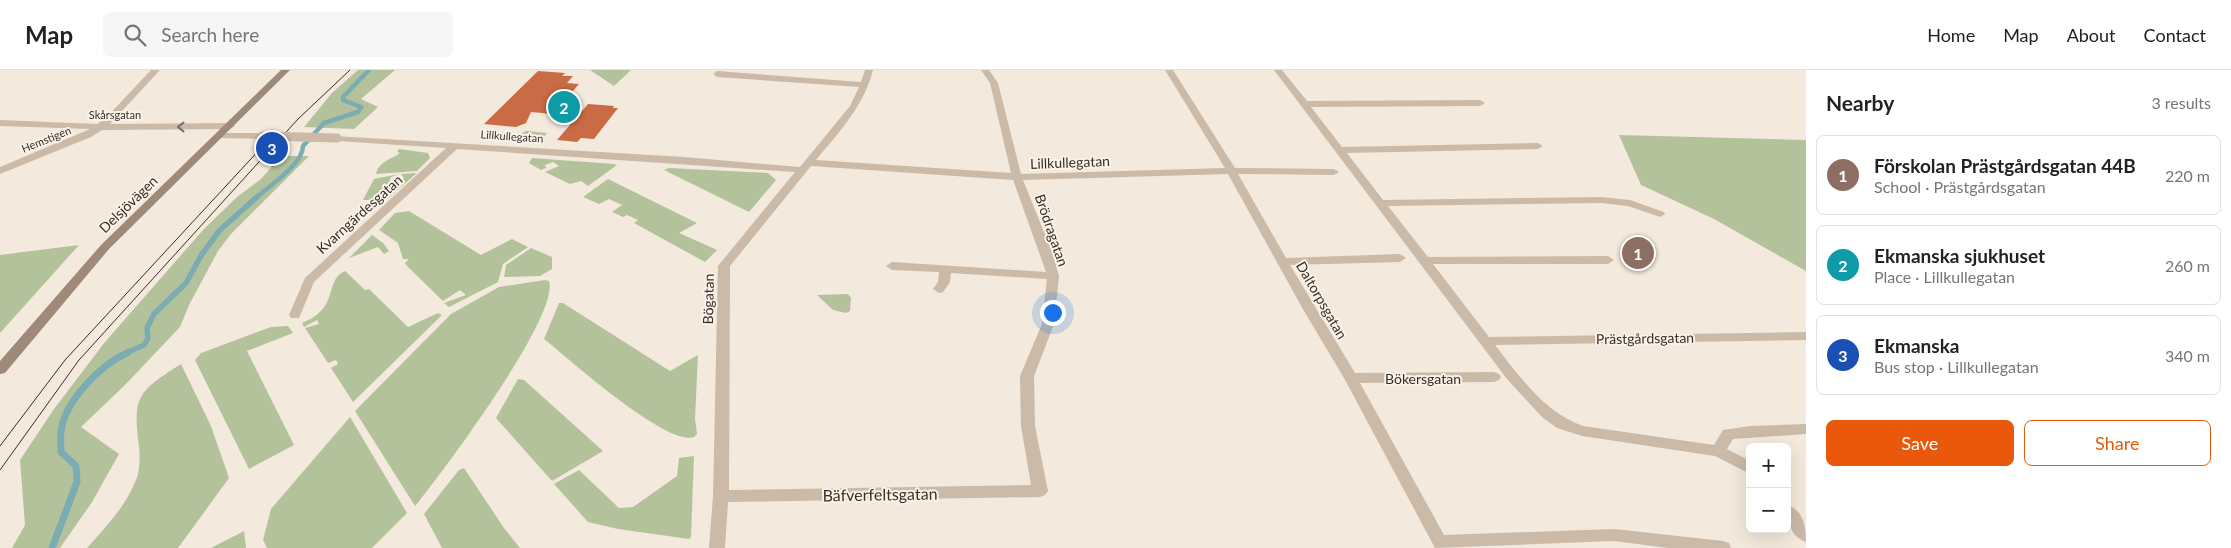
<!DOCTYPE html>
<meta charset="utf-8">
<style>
:root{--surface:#fff;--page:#f6f6f6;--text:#222;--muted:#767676;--line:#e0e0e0;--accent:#ea580c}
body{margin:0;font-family:Lato,sans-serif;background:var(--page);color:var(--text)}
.controls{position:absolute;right:15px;bottom:15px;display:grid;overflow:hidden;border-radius:8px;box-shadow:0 5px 20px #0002}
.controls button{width:45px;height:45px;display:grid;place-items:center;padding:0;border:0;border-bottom:1px solid var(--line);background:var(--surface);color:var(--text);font:25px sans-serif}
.you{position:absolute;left:1052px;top:242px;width:18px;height:18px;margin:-12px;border:4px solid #fff;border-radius:50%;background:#1a73e8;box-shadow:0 0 0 8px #1a73e833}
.badge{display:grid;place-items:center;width:32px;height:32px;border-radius:50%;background:var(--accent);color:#fff;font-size:16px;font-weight:700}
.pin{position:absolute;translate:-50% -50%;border:2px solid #fff;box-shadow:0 1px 5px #0006}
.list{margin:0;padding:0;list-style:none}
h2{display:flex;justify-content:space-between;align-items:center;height:65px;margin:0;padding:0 20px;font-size:21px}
h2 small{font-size:16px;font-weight:400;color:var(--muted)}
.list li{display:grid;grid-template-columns:32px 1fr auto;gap:15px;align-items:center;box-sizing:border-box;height:80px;margin:0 10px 10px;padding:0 10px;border:1px solid var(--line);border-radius:8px}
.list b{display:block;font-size:19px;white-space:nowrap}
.list p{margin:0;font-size:16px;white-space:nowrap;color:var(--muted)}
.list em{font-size:16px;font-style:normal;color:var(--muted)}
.actions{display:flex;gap:10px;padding:15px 20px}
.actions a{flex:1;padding:11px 0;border:1px solid var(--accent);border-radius:8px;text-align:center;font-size:18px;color:var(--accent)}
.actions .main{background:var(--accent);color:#fff}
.icon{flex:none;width:28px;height:28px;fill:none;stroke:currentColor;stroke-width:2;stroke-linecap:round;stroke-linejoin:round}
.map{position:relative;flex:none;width:1806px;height:478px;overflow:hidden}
header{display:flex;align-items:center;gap:30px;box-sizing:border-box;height:70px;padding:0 25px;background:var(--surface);border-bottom:1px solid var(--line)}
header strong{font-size:24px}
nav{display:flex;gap:28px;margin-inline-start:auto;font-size:18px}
.search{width:350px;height:45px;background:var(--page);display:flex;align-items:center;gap:12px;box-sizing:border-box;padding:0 18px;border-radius:8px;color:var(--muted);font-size:19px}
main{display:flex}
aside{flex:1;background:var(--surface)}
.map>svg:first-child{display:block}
.green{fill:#b4c29c}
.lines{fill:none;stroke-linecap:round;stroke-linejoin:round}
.stream-far2{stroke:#7bacb1;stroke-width:4.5}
.stream-far1{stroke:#7bacb1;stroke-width:5.5}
.stream{stroke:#7bacb1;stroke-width:7}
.building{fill:#c96b44}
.street{fill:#cbbaa8;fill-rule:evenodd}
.secondary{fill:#9f8979;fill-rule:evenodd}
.tram{stroke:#382e28;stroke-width:1}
.street-bridge{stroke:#cbbaa8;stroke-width:9}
.oneway{stroke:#7a6d62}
.labels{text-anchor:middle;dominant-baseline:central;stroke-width:4;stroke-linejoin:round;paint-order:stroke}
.far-street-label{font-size:11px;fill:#382e28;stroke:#faf3e9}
.street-label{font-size:14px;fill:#382e28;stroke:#faf3e9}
.near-street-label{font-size:16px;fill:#382e28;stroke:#faf3e9}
</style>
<header>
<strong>Map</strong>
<div class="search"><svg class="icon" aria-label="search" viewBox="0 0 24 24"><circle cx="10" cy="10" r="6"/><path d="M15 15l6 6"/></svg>Search here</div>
<nav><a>Home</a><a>Map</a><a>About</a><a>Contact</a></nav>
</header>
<main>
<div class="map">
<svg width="1806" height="478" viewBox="0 0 1806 478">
<rect width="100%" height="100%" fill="#f3e9dc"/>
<!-- green -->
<g class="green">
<polygon points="358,0 395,0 361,29 378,37 354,59 304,57 332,23"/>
<polygon points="590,0 631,0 614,16"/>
<polygon points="526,61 547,63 539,73 505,72"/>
<polygon points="1619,65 1806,70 1806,201 1714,149 1641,115"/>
<path d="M 399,79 L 428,83 L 430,88 L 417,101 L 376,104 C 378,92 392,89 400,83 L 397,82 Z"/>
<polygon points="281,86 309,86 231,164 218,181 189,235 180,257 125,315 81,357 119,384 92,432 60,478 12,478 25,455 20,390 54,339 105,272 203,160 237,127 261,109"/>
<polygon points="532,88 614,94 617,95 588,116 581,111 570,114 545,102 559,96 553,92 545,95 546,98 541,100 529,93"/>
<polygon points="669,98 768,103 776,110 749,142 664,100"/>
<polygon points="417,103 386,130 363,130 374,109 399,104 391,107 389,112 399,112 404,108 401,104"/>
<polygon points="608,109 697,153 679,163 717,180 705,192 634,153 638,150 627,145 623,147 612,142 622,135 609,129 599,134 583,127"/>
<polygon points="409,141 481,185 512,169 528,177 503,194 498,212 449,237 444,233 466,225 460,220 443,231 407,196 405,193 409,189 403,189 398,173 379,160 395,143"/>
<polygon points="372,165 383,173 389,181 384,184 378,177 349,188"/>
<polygon points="79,175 0,263 0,185"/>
<polygon points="531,178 552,187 552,199 540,206 504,207 506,195"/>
<path d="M 345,201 L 365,220 L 369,219 L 408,257 L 438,243 L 442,245 L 353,332 L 331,298 L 338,294 L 336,290 L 328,293 L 305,258 L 319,254 L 317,250 L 304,257 L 302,253 C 341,238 323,211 345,201 Z"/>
<path d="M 545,210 L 549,211 C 560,246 441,404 415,436 L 355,341 L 451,244 L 499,217 Z"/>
<polygon points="848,224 851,228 850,241 846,243 833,240 817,225"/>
<path d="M 559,233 L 563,233 L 670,301 L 698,285 L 695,349 L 697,364 L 694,367 C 667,377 568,288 544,269 Z"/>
<polygon points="288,256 293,263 247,281 294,375 249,399 195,290 201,283 271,257"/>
<path d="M 181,294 L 211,356 L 229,408 L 178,478 L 87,478 C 105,458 126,436 136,410 C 140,401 140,386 139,376 C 132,325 139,321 181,294 Z"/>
<polygon points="518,309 524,310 603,381 552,411 496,348"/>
<polygon points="350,347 407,443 372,478 267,478 263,470 271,439"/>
<polygon points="694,386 691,467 689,469 618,459 588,452 554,414 579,400 619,438 633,437 677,406 679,388"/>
<polygon points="464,398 504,458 520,478 442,478 424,444 459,400"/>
<polygon points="244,461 246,478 211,478"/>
</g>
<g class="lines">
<!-- stream-far2 -->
<path class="stream-far2" d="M 257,127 C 270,115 303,94 303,76 L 324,53 L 358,42 L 361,37 L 343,30 L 343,27 L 369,0"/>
<!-- stream-far1 -->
<polyline class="stream-far1" points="124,284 144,275 148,268 147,258 154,244 186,213 202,184 220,160 258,126"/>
<!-- stream -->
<path class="stream" d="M 52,478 L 77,412 L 76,396 L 61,382 C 61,376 60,369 61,362 C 64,332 100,295 127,283"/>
</g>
<!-- building -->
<g class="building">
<polygon points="538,1 565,3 562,6 573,6 567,13 579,14 553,44 531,42 526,53 516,57 484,54"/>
<polygon points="588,34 614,36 613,38 618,38 594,69 581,68 577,72 557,70"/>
</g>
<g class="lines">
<!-- street -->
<g class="street">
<polygon points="151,0 160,0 110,54 230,53 235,56 230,59 102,60 91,67 0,104 0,97 90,59 0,56 0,50 97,54 105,49"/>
<path d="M 865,0 L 873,0 C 864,36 839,62 816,90 L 1011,103 L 990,13 L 981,0 L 989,0 L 998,13 L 1021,104 L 1225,98 L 1165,0 L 1173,0 L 1235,98 L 1334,99 L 1339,102 L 1334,105 L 1238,104 L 1286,188 L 1400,184 L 1406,188 L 1400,192 L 1290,195 L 1355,303 L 1494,302 L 1499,304 L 1501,307 L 1499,310 L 1494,312 L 1360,313 L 1444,465 L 1614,459 L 1723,471 L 1729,473 L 1731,478 L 1668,478 L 1614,471 L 1435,478 L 1344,308 L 1304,241 L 1228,104 L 1023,110 L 1052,182 L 1059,206 L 1054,254 L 1034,306 L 1035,356 L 1048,421 L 1045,425 L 1040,427 L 728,432 L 725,478 L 709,478 L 713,426 L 718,196 L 795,102 L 457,79 L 314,212 L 299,248 L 291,248 L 289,245 L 305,208 L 446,78 L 337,71 L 334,70 L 334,66 L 684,87 L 800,97 L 850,36 L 859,17 L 717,7 L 713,4 L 717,1 L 861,12 ZM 811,96 L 1013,110 L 1046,202 L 892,192 L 886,196 L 892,200 L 939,202 L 938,212 L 933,219 L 939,223 L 943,222 L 950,212 L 951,203 L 1047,209 L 1042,254 L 1020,306 L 1021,356 L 1031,415 L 729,420 L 730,196 Z"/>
<path d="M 1274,0 L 1282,0 L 1307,31 L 1480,30 L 1485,33 L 1480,36 L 1311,37 L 1342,77 L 1538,73 L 1543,76 L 1538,79 L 1347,83 L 1383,130 L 1601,127 L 1630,130 L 1664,142 L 1665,144 L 1660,147 L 1628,136 L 1601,133 L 1388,136 L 1428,187 L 1608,186 L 1614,190 L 1608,194 L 1433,194 L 1489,267 L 1806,262 L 1806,270 L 1495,275 C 1519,306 1545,343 1583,356 L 1714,375 L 1723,360 L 1750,356 L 1806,354 L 1806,364 L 1733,369 L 1727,379 L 1750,391 L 1750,404 L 1715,386 L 1582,366 L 1557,358 L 1542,347 L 1507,309 Z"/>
<polygon points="220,63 263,63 268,66 263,69 217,68 215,66"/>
<path d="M 1787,435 C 1804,440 1806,458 1806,472 C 1790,467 1787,450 1787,435 Z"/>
</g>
<!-- secondary -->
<polygon class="secondary" points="281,0 290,0 109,179 5,303 0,304 0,291 101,175"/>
<!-- tram -->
<g class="tram">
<polyline points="0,376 65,290 262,77"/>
<polyline points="0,400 79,290 298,49 350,0"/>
</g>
<!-- street-bridge -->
<polyline class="street-bridge" points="263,66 337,68"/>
</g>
<!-- one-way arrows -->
<defs><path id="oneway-chevron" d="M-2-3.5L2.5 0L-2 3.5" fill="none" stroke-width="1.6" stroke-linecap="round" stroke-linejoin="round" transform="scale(1.25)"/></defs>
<use class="oneway" href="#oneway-chevron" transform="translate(181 57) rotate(180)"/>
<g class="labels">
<!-- far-street labels -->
<g class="far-street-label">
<text x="115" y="44">Skårsgatan</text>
<text transform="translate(512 66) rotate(4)">Lillkullegatan</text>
<text transform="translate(46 69) rotate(-22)">Hemstigen</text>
</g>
<!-- street labels -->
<g class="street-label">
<text transform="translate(1070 92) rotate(-2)">Lillkullegatan</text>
<text transform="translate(128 134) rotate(-44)">Delsjövägen</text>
<text transform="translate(359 144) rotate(-42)">Kvarngärdesgatan</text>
<text transform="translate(1052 160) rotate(71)">Brödragatan</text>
<text transform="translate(708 229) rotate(-89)">Bögatan</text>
<text transform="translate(1322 230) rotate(60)">Daltorpsgatan</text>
<text transform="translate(1645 268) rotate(-1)">Prästgårdsgatan</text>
<text x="1423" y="308">Bökersgatan</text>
</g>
<!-- near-street labels -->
<g class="near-street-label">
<text transform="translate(880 424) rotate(-1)">Bäfverfeltsgatan</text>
</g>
</g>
</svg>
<div class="controls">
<button>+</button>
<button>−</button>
</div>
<div class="you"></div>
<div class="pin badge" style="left:1638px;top:183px;background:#8d6e63">1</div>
<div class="pin badge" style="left:564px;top:37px;background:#0f9aa8">2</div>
<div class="pin badge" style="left:272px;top:78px;background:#1a4fb4">3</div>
</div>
<aside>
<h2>Nearby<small>3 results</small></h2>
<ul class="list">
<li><span class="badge" style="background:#8d6e63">1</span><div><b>Förskolan Prästgårdsgatan 44B</b><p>School · Prästgårdsgatan</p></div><em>220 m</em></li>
<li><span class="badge" style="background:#0f9aa8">2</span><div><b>Ekmanska sjukhuset</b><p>Place · Lillkullegatan</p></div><em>260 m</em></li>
<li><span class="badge" style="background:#1a4fb4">3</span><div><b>Ekmanska</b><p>Bus stop · Lillkullegatan</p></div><em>340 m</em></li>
</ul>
<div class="actions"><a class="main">Save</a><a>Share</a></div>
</aside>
</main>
